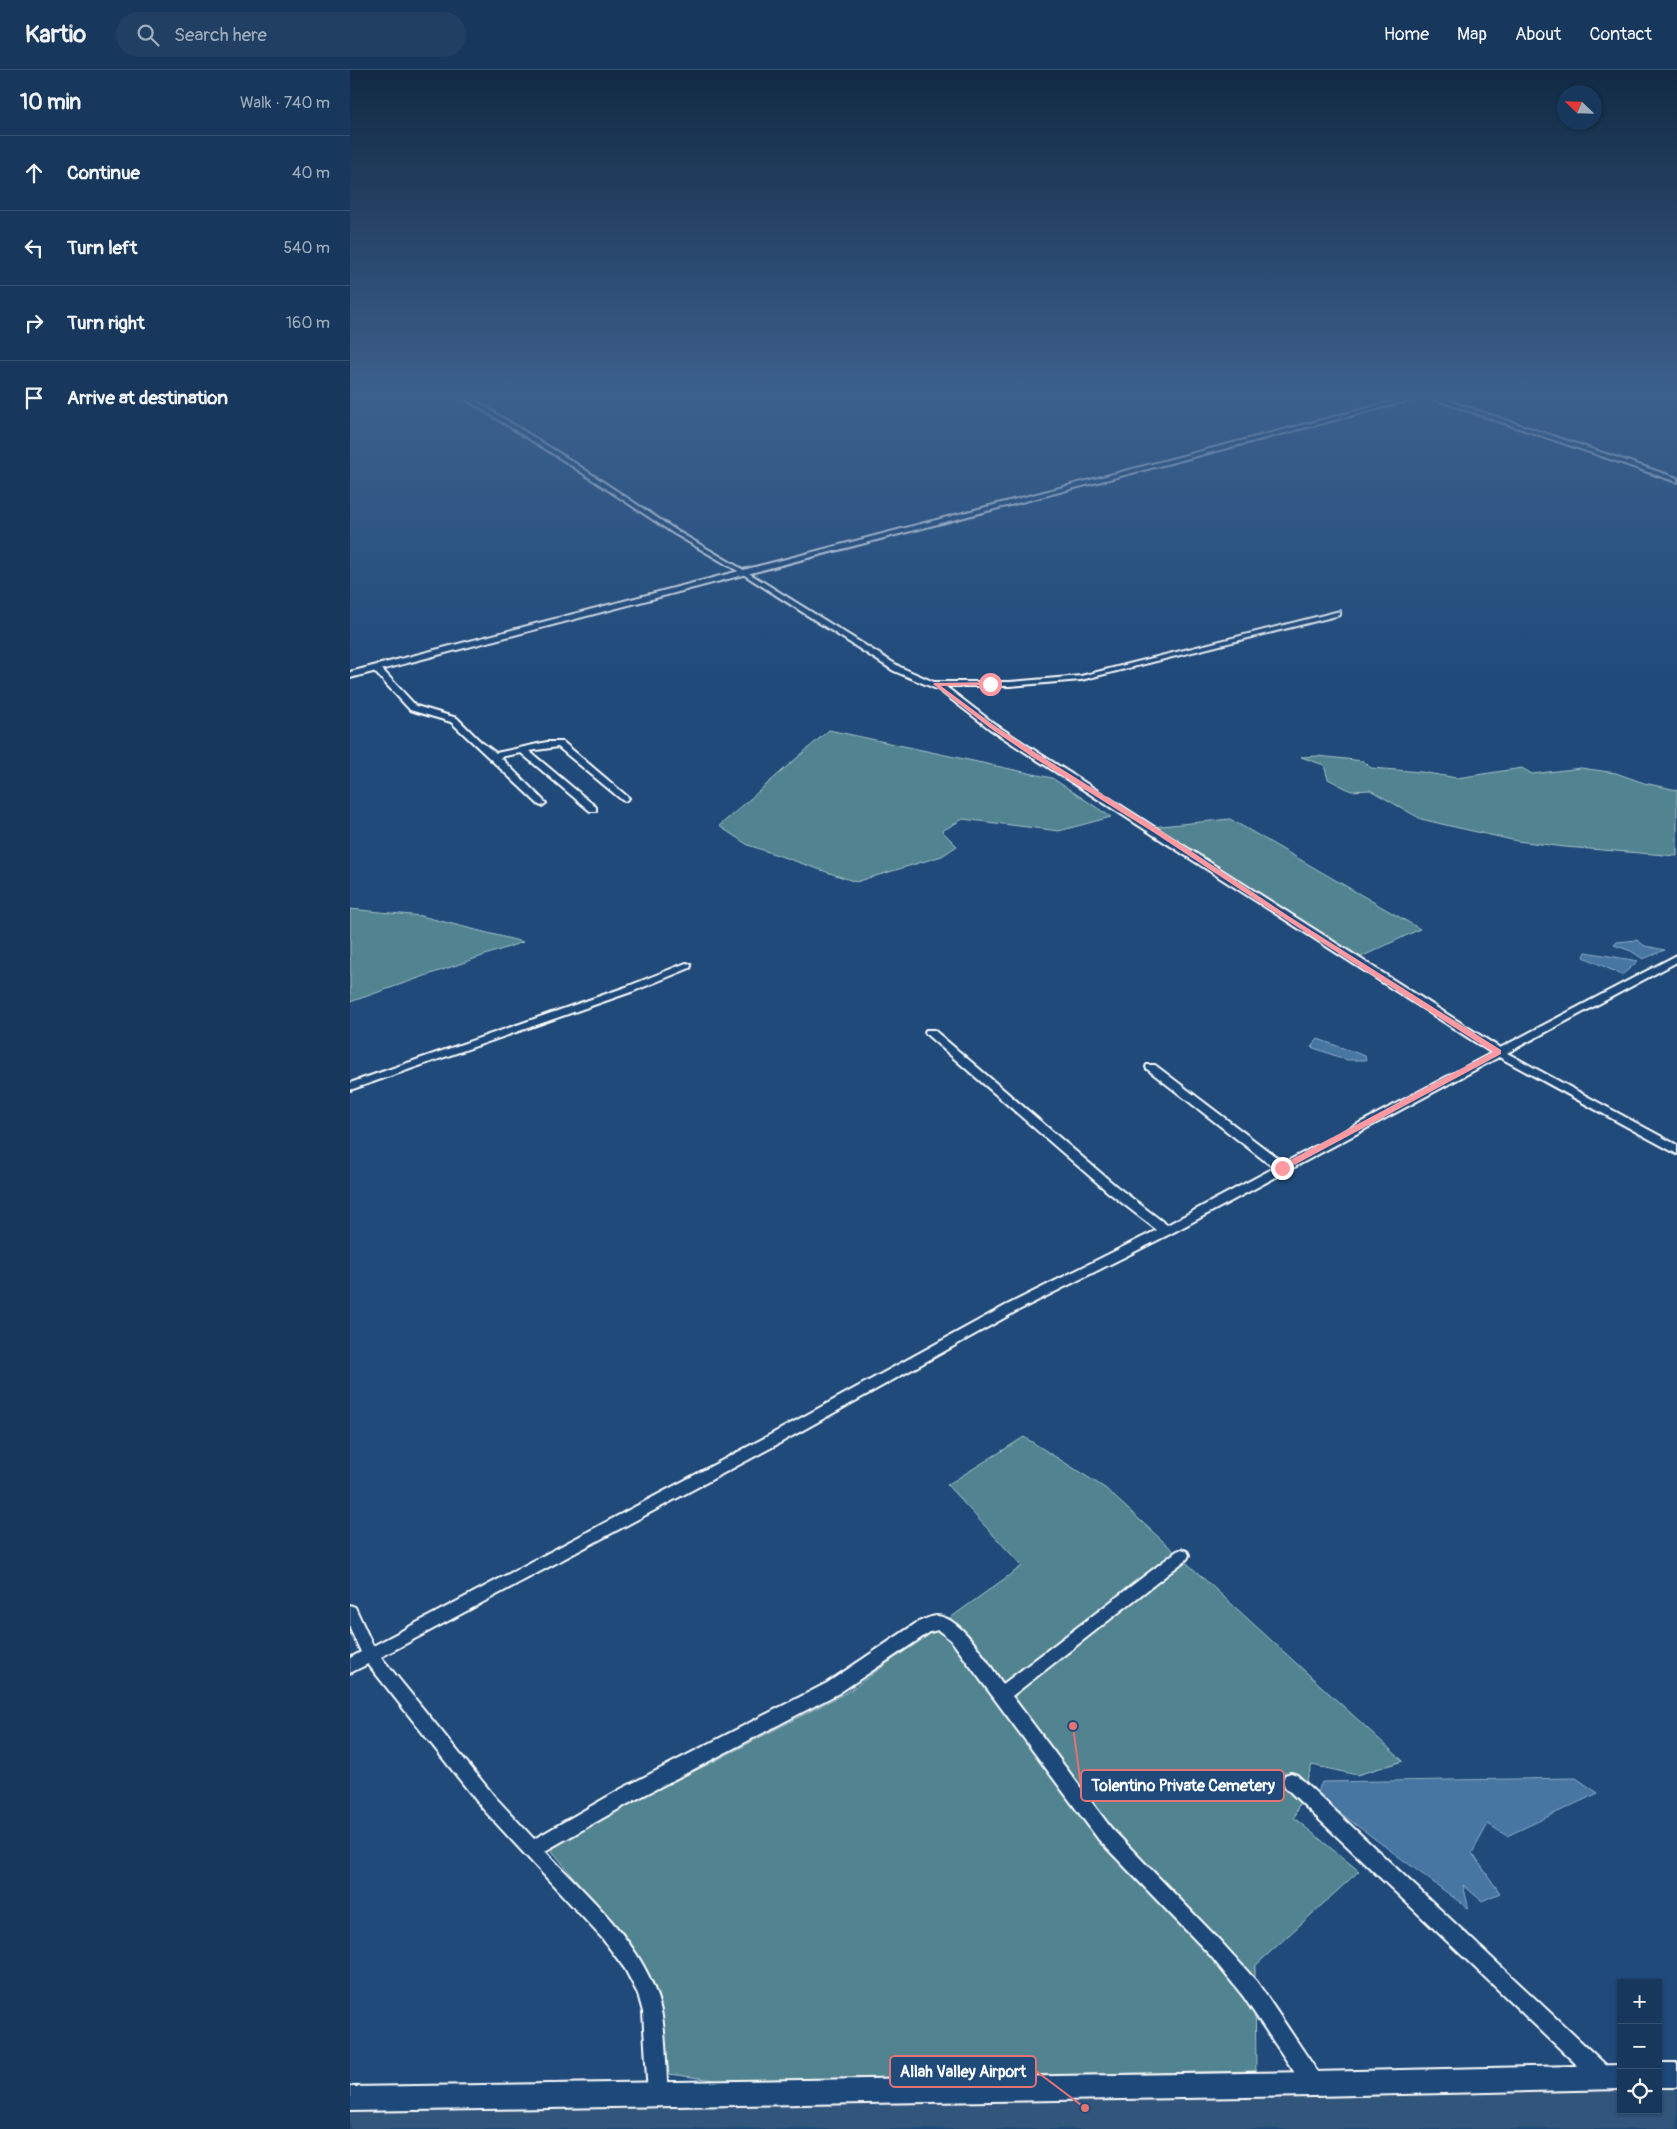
<!DOCTYPE html>
<meta charset="utf-8">
<style>
:root{--surface:#17385c;--page:#203f62;--text:#f1f3f6;--muted:#9eacbb;--line:#365272}
body{margin:0;font-family:Pangolin,sans-serif;background:var(--page);color:var(--text)}
.controls{position:absolute;right:15px;bottom:15px;display:grid;overflow:hidden;border-radius:0px;box-shadow:0 1px 4px #0004}
.controls button{width:45px;height:45px;display:grid;place-items:center;padding:0;border:0;border-bottom:1px solid var(--line);background:var(--surface);color:var(--text);font:25px sans-serif}
.compass{position:absolute;left:1207px;top:15px;width:45px;height:45px;border-radius:50%;background:var(--surface);box-shadow:0 1px 4px #0004;rotate:293deg}
.stop{position:absolute;width:15px;height:15px;margin:-11px;border:4px solid #ff9aa2;border-radius:50%;background:#fff}
.stop.end{background:#ff9aa2;border-color:#fff;box-shadow:0 1px 5px #0008}
.list{margin:0;padding:0;list-style:none}
h2{display:flex;justify-content:space-between;align-items:center;height:65px;margin:0;padding:0 20px;font-size:21px}
h2 small{font-size:16px;font-weight:400;color:var(--muted)}
.list li{display:grid;grid-template-columns:32px 1fr auto;gap:15px;align-items:center;box-sizing:border-box;height:75px;padding:0 20px;border-top:1px solid var(--line)}
.list b{display:block;font-size:19px;white-space:nowrap}
.list em{font-size:16px;font-style:normal;color:var(--muted)}
.icon{flex:none;width:28px;height:28px;fill:none;stroke:currentColor;stroke-width:2;stroke-linecap:round;stroke-linejoin:round}
.map{position:relative;flex:none;width:1327px;height:2059px;overflow:hidden}
header{display:flex;align-items:center;gap:30px;box-sizing:border-box;height:70px;padding:0 25px;background:var(--surface);border-bottom:1px solid var(--line)}
header strong{font-size:24px}
nav{display:flex;gap:28px;margin-inline-start:auto;font-size:18px}
.search{width:350px;height:45px;background:var(--page);display:flex;align-items:center;gap:12px;box-sizing:border-box;padding:0 18px;border-radius:28px;color:var(--muted);font-size:19px}
main{display:flex}
aside{flex:1;background:var(--surface)}
.map>svg:first-child{display:block}
.built{fill:#32547b}
.green{fill:#518490;stroke:#a8c2c8}
.water{fill:#4676a2;stroke:#90adc7}
.lines{fill:none;stroke-linecap:round;stroke-linejoin:round}
.minor-casing{stroke:#fff;stroke-width:4}
.tertiary-casing{stroke:#fff;stroke-width:4}
.minor{fill:#1f4a7a;fill-rule:evenodd}
.tertiary{fill:#1f4a7a;fill-rule:evenodd}
.route{fill:#ff9aa2}
.leader{fill:none;stroke:#e47373;stroke-width:2}
.callout-dot{fill:#e47373;stroke:#1f4a7a;stroke-width:2}
.callout{fill:#1f4a7a;stroke:#e47373;stroke-width:2}
.callout-label{font-size:16px;text-anchor:middle;font-weight:bold;fill:#fff}
</style>
<header>
<strong>Kartio</strong>
<div class="search"><svg class="icon" aria-label="search" viewBox="0 0 24 24"><circle cx="10" cy="10" r="6"/><path d="M15 15l6 6"/></svg>Search here</div>
<nav><a>Home</a><a>Map</a><a>About</a><a>Contact</a></nav>
</header>
<main>
<aside>
<h2>10 min<small>Walk · 740 m</small></h2>
<ul class="list">
<li><svg class="icon" aria-label="ahead" viewBox="0 0 24 24"><path d="M12 20V5M6 11l6-6 6 6"/></svg><div><b>Continue</b></div><em>40 m</em></li>
<li><svg class="icon" aria-label="left" viewBox="0 0 24 24"><path d="M17 20v-9H6M10 6l-5 5 5 5"/></svg><div><b>Turn left</b></div><em>540 m</em></li>
<li><svg class="icon" aria-label="right" viewBox="0 0 24 24"><path d="M7 20v-9h11M14 6l5 5-5 5"/></svg><div><b>Turn right</b></div><em>160 m</em></li>
<li><svg class="icon" aria-label="arrive" viewBox="0 0 24 24"><path d="M6 21V4h12l-3 4 3 4H6"/></svg><div><b>Arrive at destination</b></div></li>
</ul>
</aside>
<div class="map">
<svg width="1327" height="2059" viewBox="0 0 1327 2059">
<rect width="100%" height="100%" fill="#1f4a7a"/>
<filter id="ink" filterUnits="userSpaceOnUse"><feTurbulence type="fractalNoise" baseFrequency=".02" numOctaves="2"/><feDisplacementMap in="SourceGraphic" scale="10" xChannelSelector="R" yChannelSelector="G"/><feConvolveMatrix kernelMatrix="1 2 1 2 8 2 1 2 1" color-interpolation-filters="sRGB"/></filter>
<g filter="url(#ink)">
<!-- built -->
<polygon class="built" points="1308,2014 1327,2014 1327,2059 0,2059 0,2042 1271,2015 1271,2040 1308,2040"/>
<!-- green -->
<g class="green">
<polygon points="479,660 702,708 761,747 709,761 613,749 592,761 607,776 592,786 506,812 398,775 369,756"/>
<polygon points="968,686 1014,691 1021,698 1071,702 1107,708 1172,698 1182,704 1231,698 1266,703 1294,713 1327,720 1327,786 1215,777 1167,771 1100,756 1071,749 1020,720 1001,721 978,709 974,695 951,687"/>
<polygon points="880,749 1070,859 1007,889 801,757"/>
<polygon points="0,839 71,846 173,872 0,932"/>
<polygon points="674,1367 755,1418 1053,1691 1007,1705 962,1695 944,1748 1009,1801 905,1896 906,2001 372,2011 319,2004 305,1915 273,1867 202,1781 212,1766 359,1694 499,1621 672,1496 597,1415"/>
</g>
<!-- water -->
<g class="water">
<polygon points="1287,870 1295,876 1315,880 1293,889 1281,881 1264,875 1267,872"/>
<polygon points="1236,882 1288,891 1272,905 1234,887"/>
<polygon points="968,969 1015,986 1016,990 997,990 961,977"/>
<polygon points="1226,1708 1248,1723 1157,1766 1138,1754 1122,1783 1150,1823 1132,1831 1113,1815 1119,1839 966,1725 972,1712"/>
</g>
<g class="lines">
<!-- minor casing -->
<g class="minor-casing">
<g id="minor">
<path d="M 109,325 L 116,325 L 220,390 L 327,461 L 397,502 L 550,597 L 584,612 L 660,612 L 731,606 L 990,541 L 990,545 L 731,610 L 660,616 L 595,616 L 646,655 L 687,682 L 1150,978 L 1327,885 L 1327,892 L 1157,983 L 1327,1075 L 1327,1084 L 1149,987 L 820,1164 L 665,1242 L 428,1374 L 31,1587 L 145,1727 L 184,1769 L 271,1719 L 477,1613 L 568,1552 C 574,1550 581,1546 587,1546 C 612,1547 639,1595 653,1614 L 827,1481 L 832,1479 L 837,1481 L 839,1485 L 837,1489 L 662,1626 L 761,1758 L 872,1873 L 907,1912 L 971,2007 L 974,2014 L 971,2021 L 964,2024 L 957,2021 L 893,1926 L 860,1885 L 749,1770 L 601,1570 L 588,1560 L 580,1562 L 489,1623 L 283,1731 L 195,1781 C 238,1827 297,1876 311,1941 C 316,1966 316,1999 318,2025 L 315,2032 L 308,2035 L 301,2032 L 298,2025 L 293,1942 L 288,1924 L 275,1899 L 252,1868 L 133,1739 L 18,1594 L 0,1603 L 0,1588 L 11,1582 L 0,1559 L 0,1535 L 5,1537 L 23,1576 L 418,1366 L 655,1236 L 807,1160 L 758,1122 L 576,964 L 575,962 L 576,960 L 584,960 L 766,1116 L 817,1155 L 924,1098 L 797,999 L 796,997 L 797,995 L 805,995 L 934,1093 L 1142,983 L 681,686 L 640,659 L 589,620 L 544,601 L 393,504 L 323,463 L 216,392 Z"/>
<polygon points="1072,325 1081,325 1327,408 1327,412"/>
<polygon points="23,596 29,596 66,636 107,648 130,671 146,683 197,672 213,672 279,728 275,731 272,730 208,677 179,681 246,737 246,741 240,741 171,683 150,687 196,733 192,736 189,735 101,652 60,640 23,600"/>
<polygon points="336,893 340,894 341,896 340,898 284,921 0,1020 0,1013 276,917"/>
<polygon points="941,1703 947,1705 1260,1999 1263,2006 1260,2013 1253,2016 1246,2013 935,1717 933,1711 935,1705"/>
</g>
</g>
<!-- tertiary casing -->
<g class="tertiary-casing">
<g id="tertiary">
<polygon points="1068,325 1080,325 0,608 0,602"/>
<rect x="1308" y="1993" width="19" height="24"/>
<polygon points="1271,1995 1271,2019 964,2026 0,2041 0,2017 964,2002"/>
</g>
</g>
<!-- minor -->
<use href="#minor" class="minor"/>
<!-- tertiary -->
<use href="#tertiary" class="tertiary"/>
</g>
</g>
<!-- sky -->
<linearGradient id="sky" x2="0" y2="1"><stop stop-color="#112943"/><stop offset="0.53" stop-color="#3c608d"/><stop offset="1" stop-color="#3c608d" stop-opacity="0"/></linearGradient>
<rect width="1327" height="614" fill="url(#sky)"/>
<!-- route -->
<polygon class="route" points="642,612 640,615 591,616 645,656 686,683 808,759 940,847 1151,980 1151,984 935,1100 929,1100 929,1096 1143,982 935,849 803,762 681,686 640,658 583,614 585,613"/>
<!-- callouts -->
<path class="leader" d="M723 1656L731 1716M735 2038L686 2001"/>
<g class="callout-dot">
<circle cx="723" cy="1656" r="5"/>
<circle cx="735" cy="2038" r="5"/>
</g>
<g class="callout">
<rect x="731" y="1700" width="203" height="31" rx="5"/>
<rect x="540" y="1986" width="146" height="31" rx="5"/>
</g>
<g class="callout-label">
<text x="833" y="1721">Tolentino Private Cemetery</text>
<text x="613" y="2007">Allah Valley Airport</text>
</g>
</svg>
<div class="controls">
<button>+</button>
<button>−</button>
<button><svg class="icon" aria-label="locate" viewBox="0 0 24 24"><circle cx="12" cy="12" r="6"/><path d="M12 2v4M12 18v4M2 12h4M18 12h4"/></svg></button>
</div>
<svg class="compass" viewBox="-18 -18 36 36"><path d="M0-13l5 13h-10z" fill="#e53935"/><path d="M0 13l5-13h-10z" fill="#9eacbb"/></svg>
<div class="stop" style="left:640px;top:614px"></div>
<div class="stop end" style="left:932px;top:1098px"></div>
</div>
</main>
